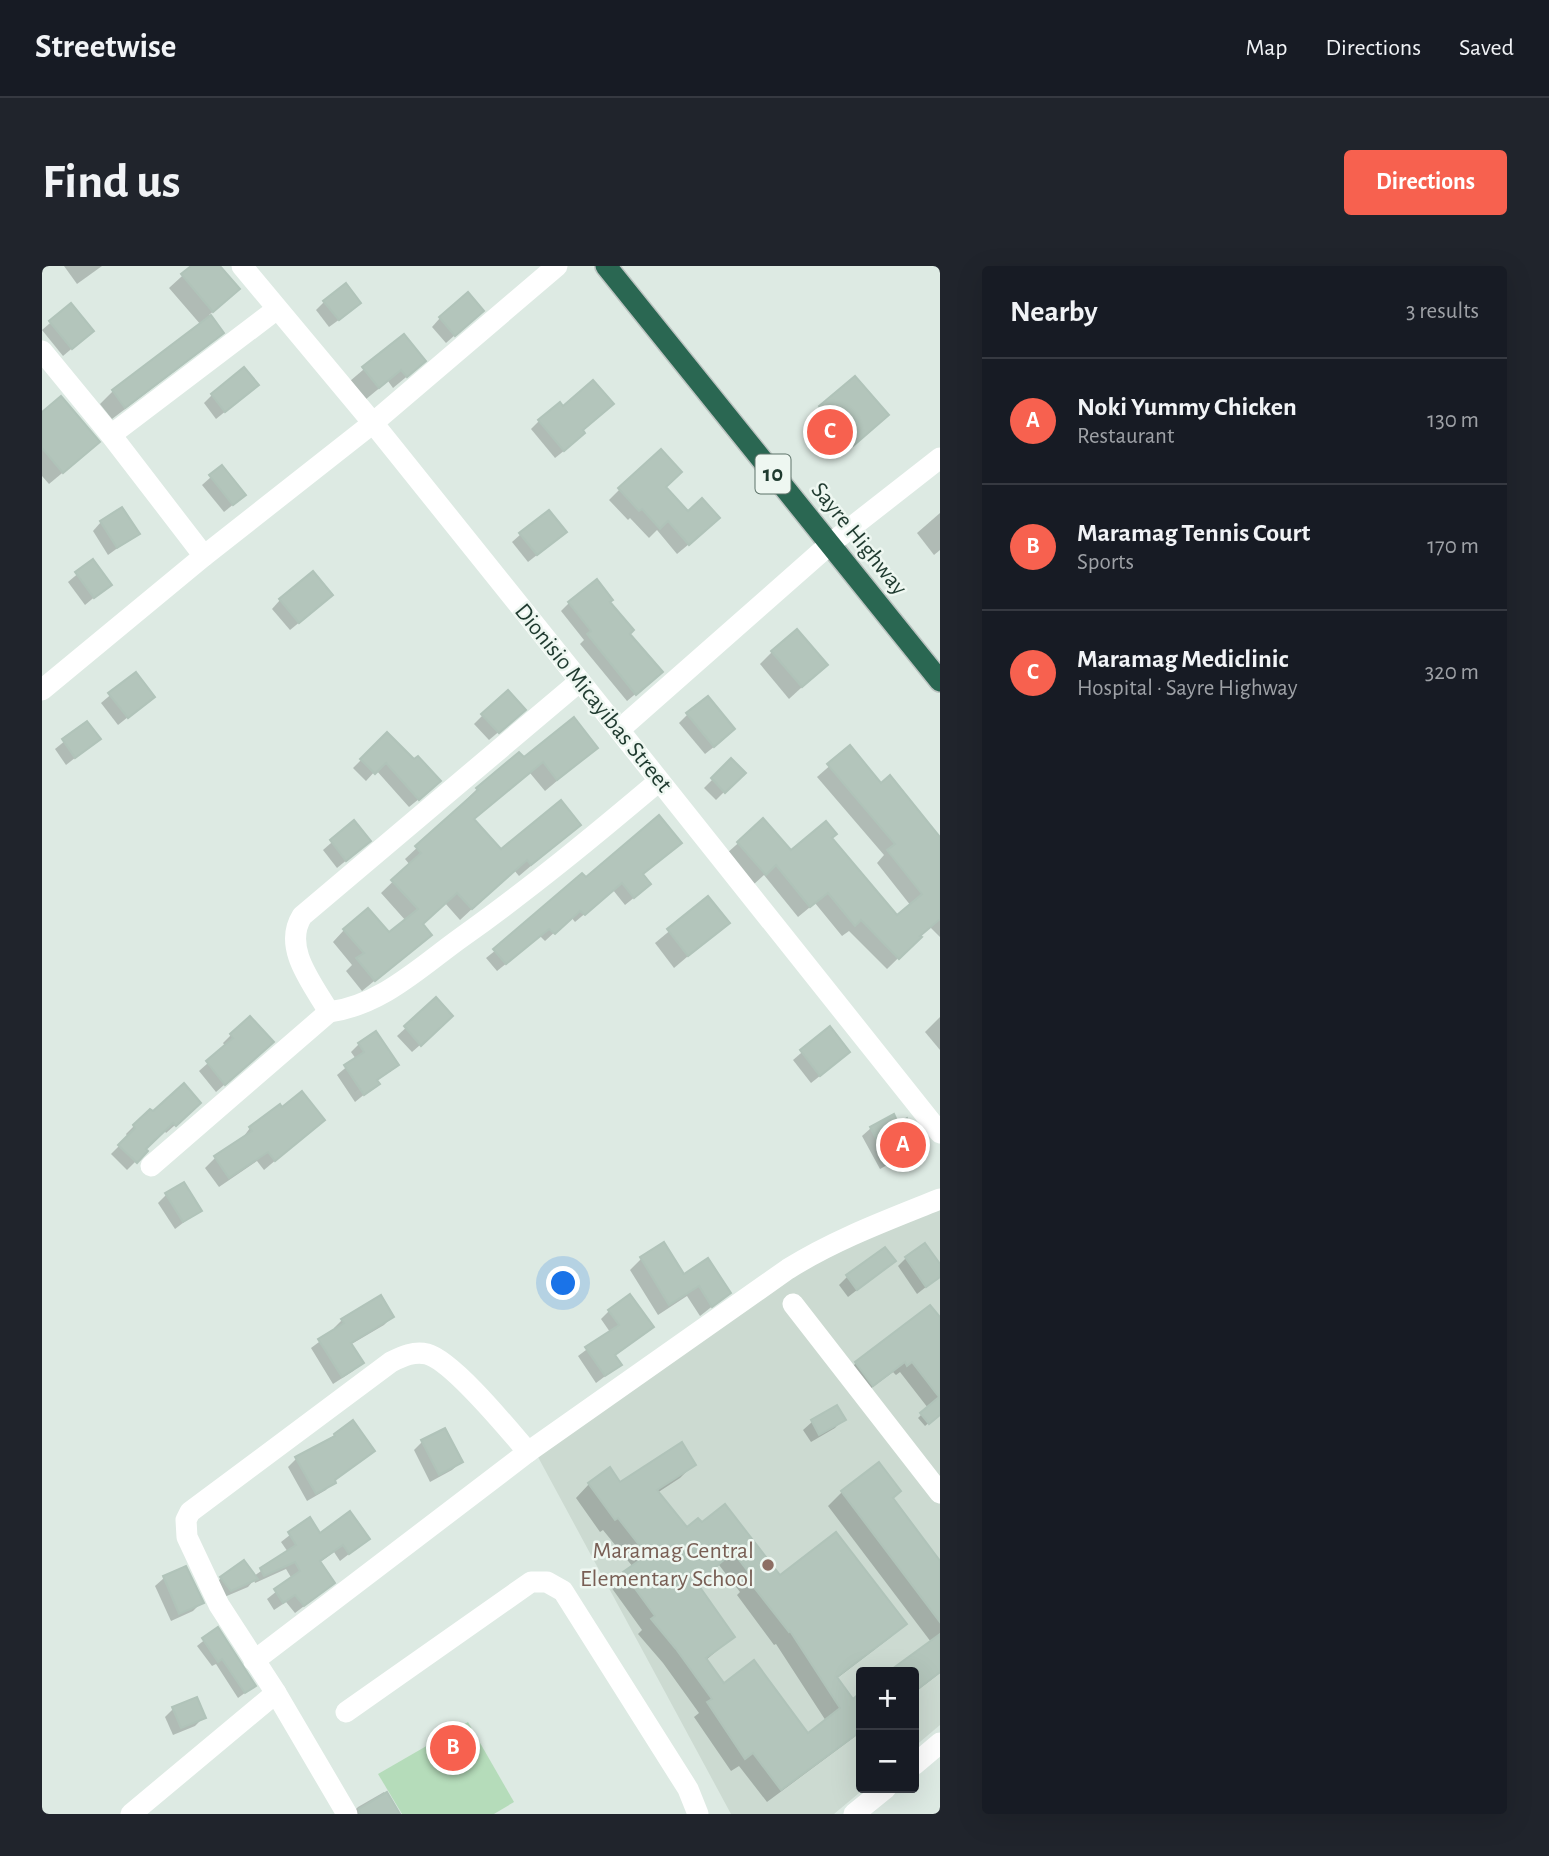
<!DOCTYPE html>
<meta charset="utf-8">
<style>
:root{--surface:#171b24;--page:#20242c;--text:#f1f3f6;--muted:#9ea1a6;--line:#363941;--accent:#f7614f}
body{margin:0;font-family:"Alegreya Sans",sans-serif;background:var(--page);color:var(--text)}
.controls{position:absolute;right:21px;bottom:21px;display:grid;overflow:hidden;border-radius:7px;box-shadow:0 7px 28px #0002}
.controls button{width:63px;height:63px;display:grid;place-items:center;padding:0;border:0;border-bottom:2px solid var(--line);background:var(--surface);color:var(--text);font:35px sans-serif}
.you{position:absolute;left:522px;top:1018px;width:24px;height:24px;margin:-18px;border:5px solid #fff;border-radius:50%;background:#1a73e8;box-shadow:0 0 0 10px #1a73e833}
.badge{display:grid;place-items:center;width:46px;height:46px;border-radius:50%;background:var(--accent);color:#fff;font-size:23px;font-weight:700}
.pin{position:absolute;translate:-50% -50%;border:4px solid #fff;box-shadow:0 2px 7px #0006}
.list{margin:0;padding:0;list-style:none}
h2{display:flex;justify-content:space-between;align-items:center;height:91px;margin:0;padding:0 28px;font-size:30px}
h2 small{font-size:23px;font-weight:400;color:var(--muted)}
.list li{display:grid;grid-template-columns:46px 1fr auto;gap:21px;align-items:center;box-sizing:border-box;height:126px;padding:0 28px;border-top:2px solid var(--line)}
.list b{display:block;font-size:26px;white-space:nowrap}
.list p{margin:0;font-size:23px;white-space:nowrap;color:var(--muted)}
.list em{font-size:23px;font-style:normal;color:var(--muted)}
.map{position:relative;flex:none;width:898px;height:1548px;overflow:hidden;border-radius:7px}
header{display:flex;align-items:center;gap:42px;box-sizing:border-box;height:98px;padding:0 35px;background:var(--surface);border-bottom:2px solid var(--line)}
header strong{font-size:33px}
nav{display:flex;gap:38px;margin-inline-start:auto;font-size:24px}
.intro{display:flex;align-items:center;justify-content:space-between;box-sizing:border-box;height:168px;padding:0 42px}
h1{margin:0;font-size:49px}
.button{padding:18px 32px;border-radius:7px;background:var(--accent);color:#fff;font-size:24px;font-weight:700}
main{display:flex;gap:42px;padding:0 42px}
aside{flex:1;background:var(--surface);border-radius:7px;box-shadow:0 7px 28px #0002}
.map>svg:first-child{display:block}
.built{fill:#ccdad1}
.green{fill:#b5dcba}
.shadow{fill:#0003;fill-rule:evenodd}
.building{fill:#b3c5bb;stroke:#b0c3b9;stroke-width:2;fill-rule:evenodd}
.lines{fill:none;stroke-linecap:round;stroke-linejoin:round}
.highway-casing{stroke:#bcc4c1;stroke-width:24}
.minor{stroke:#fff;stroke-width:21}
.highway{stroke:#2a6752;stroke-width:21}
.education-dot{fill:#8d6e63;stroke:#eef7f1;stroke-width:2.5}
.labels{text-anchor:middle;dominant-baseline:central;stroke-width:5;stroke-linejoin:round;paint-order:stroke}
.shield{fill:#eef7f1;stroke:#5d7369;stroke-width:2}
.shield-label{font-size:23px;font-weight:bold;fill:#1f3a2f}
.street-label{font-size:24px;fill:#1f3a2f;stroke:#eef7f1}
.education-label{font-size:24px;fill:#785e54;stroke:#eef7f1;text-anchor:end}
</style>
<header>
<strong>Streetwise</strong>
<nav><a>Map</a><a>Directions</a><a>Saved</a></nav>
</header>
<div class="intro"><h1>Find us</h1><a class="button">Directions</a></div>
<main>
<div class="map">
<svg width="898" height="1548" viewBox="0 0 898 1548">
<rect width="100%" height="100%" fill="#ddeae3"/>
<!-- built -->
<polygon class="built" points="898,942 898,1459 872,1481 872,1406 819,1406 819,1522 823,1522 792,1548 689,1548 496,1191 776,989"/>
<!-- green -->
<polygon class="green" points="426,1456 472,1536 452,1548 360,1548 336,1508"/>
<!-- shadow -->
<g class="shadow">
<polygon points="22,0 60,0 35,18"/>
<polygon points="151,0 176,0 183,35 167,49 180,66 167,79 70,153 58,138 71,125 159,59 127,22"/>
<polygon points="282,36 309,45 287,61 274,44"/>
<polygon points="29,39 41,73 21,90 0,64"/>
<polygon points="398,52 431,53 404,77 390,61"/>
<polygon points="361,70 369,107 351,122 346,115 323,134 308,115"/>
<polygon points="813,112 832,162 797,191 765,154"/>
<polygon points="206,127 174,153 162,137 170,129"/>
<polygon points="521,142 539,165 533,176 513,192 489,163 497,155"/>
<polygon points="0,149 43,188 7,218 0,210"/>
<polygon points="169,211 193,237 182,246 160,219"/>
<polygon points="622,222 646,247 665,263 635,288 615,264 607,272 588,252 586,254 567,234 577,224"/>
<polygon points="898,247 898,284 892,289 875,267"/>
<polygon points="59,256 95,268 66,289 51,265"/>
<polygon points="479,268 514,274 486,296 470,276"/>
<polygon points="51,295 68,318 43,339 26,316"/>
<polygon points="238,334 281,337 248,364 230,343"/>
<polygon points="566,336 610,414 585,435 538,378 542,374 519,345 527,337"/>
<polygon points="730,386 784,399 747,433 718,398"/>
<polygon points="93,408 111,431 76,459 59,437"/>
<polygon points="646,448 683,472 663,488 637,457"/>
<polygon points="441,449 473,452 447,474 432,458"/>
<polygon points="45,457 57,473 24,499 13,483"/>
<polygon points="345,468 388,524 367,541 334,504 324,515 311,502"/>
<polygon points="554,482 503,525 488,507 430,554 458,585 537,559 477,610 472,604 418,654 403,637 379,658 388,669 320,725 304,705 310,699 291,676 302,664 347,669 364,655 339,627 368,599 363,593 424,536 423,535 435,523 481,493"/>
<polygon points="808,482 839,519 898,574 898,671 888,661 845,703 807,665 800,670 773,637 756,651 722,609 711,619 684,588 721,555 749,587 788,573 855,652 869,640 835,597 842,589 775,511"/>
<polygon points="689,495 701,507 674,534 662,522"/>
<polygon points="312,557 318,583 295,602 281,584"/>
<polygon points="599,609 599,626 583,639 571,624 533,656 529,651 503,675 498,670 455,705 444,692 543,613"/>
<polygon points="666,633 685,657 632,702 613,677"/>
<polygon points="394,734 401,759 370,786 355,770"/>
<polygon points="898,751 898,784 883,766"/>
<polygon points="787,763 798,794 769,817 751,794"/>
<polygon points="189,769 221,785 174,826 157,805 184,781 181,777"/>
<polygon points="317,778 355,799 348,806 348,803 327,817 335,818 313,836 295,809 314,793 309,786"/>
<polygon points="149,845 124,867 122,864 102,883 104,885 85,904 69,888 86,871 84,868 92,860 111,847"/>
<polygon points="281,854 222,904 215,895 177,921 163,902 174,891 199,874 208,862"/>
<polygon points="829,862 871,867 863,874 868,883 860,891 838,903 820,870"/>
<polygon points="124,929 158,944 133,963 116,937"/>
<polygon points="622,978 642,1010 687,1027 658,1050 645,1030 616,1049 588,1004 599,993"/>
<polygon points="864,992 898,1001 898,1010 875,1028 856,1000"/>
<polygon points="852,995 806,1031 797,1019 806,1010"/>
<polygon points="888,1041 898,1054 898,1147 883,1160 876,1152 886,1142 858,1106 854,1109 851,1106 820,1129 803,1108 814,1097"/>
<polygon points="567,1045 610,1061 572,1090 578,1099 554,1117 536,1090 568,1066 559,1053"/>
<polygon points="350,1051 342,1059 308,1079 320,1097 311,1105 291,1118 269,1082 293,1064 292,1062 300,1054"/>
<polygon points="794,1141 801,1153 793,1162 769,1176 761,1164 770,1156"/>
<polygon points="293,1169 331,1185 291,1215 284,1224 265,1235 246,1201 254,1193"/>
<polygon points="380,1176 419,1196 410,1204 388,1216 372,1184"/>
<path d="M 652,1198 L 638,1212 L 615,1227 L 645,1264 L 656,1254 L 737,1311 L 862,1358 L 849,1371 L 794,1413 L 811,1435 L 819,1429 L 819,1466 L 725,1536 L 697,1500 L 689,1505 L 652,1451 L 657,1447 L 621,1397 L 596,1368 L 600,1364 L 569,1321 L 591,1301 L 561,1264 L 558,1266 L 534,1232 L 547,1218 L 578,1218 ZM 677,1299 L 698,1326 L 695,1329 L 732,1379 L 734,1378 L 784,1455 L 765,1469 L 682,1419 L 664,1394 L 691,1371 L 654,1318 Z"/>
<polygon points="837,1198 850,1232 898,1298 898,1407 872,1427 872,1406 849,1406 889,1376 786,1240 800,1226"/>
<polygon points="267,1254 278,1269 326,1273 298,1295 292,1286 277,1297 282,1325 253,1347 244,1336 232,1344 225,1333 250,1313 244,1303 213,1317 212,1314 206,1321 180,1332 171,1320 179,1312 212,1310 246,1286 239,1276"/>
<polygon points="122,1312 159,1337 151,1345 129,1355 113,1320"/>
<polygon points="175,1364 212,1420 196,1432 174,1398 170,1400 155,1380"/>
<polygon points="131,1443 162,1451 153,1460 131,1469 123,1451"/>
<polygon points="342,1526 356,1548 309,1548 316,1541"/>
</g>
<!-- building -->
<g class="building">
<polygon points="149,0 178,0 198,23 171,46 139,8"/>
<polygon points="304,17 319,37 297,54 281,35"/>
<polygon points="426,26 442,45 413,70 397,51"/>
<polygon points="29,37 52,65 30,83 7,55"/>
<polygon points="169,49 182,67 83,142 70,124"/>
<polygon points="362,68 384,95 365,111 359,104 337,122 320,101"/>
<polygon points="202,101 217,119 183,146 169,128"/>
<polygon points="813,110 847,149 811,180 777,140"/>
<polygon points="551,114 572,138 541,164 543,167 522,185 496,154 518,136 521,140"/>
<polygon points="19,130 58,176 21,207 0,182 0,146"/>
<polygon points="619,183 640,206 624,221 646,245 660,232 678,252 647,279 626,255 618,263 600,243 597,245 576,222"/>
<polygon points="180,199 204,229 191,239 167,209"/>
<polygon points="80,241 98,268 75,282 58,255"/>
<polygon points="507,244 525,266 495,289 477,267"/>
<polygon points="51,293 70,319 52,332 33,306"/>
<polygon points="271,305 291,329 257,357 237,333"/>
<polygon points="555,313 571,334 568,336 592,364 588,368 621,406 594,429 545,368 549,365 526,336"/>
<polygon points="755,363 786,399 760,421 729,385"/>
<polygon points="94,406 113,431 86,452 66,427"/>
<polygon points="466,424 484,444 457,467 439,448"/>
<polygon points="666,430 693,463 672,481 644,447"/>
<polygon points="532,451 556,482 515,514 501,496 432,553 459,583 519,534 539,559 489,599 485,594 430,643 415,627 381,658 390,669 333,715 314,692 322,687 301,663 326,642 347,666 376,643 349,614 379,587 373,580 436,524 434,522 477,486 482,491"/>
<polygon points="45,455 59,473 33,492 20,473"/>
<polygon points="345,466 372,493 376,490 399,515 377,534 344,497 333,508 318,493"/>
<polygon points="808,479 839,517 848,509 898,571 898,653 878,670 880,671 857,693 819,654 813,660 786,627 768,641 734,599 724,609 695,576 721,552 749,584 784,555 795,568 790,572 855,649 880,628 845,584 853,578 785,498"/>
<polygon points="689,492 704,507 683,527 669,512"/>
<polygon points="617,549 640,577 601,608 609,618 592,632 580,617 543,649 538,645 513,668 507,663 464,698 451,683 540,607 544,611"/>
<polygon points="312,554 329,575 304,595 288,574"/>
<polygon points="666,630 688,657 646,690 625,663"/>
<polygon points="394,731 411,750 379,780 362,760"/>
<polygon points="208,750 232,776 183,819 164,795 191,772 188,768"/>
<polygon points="788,760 808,786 778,810 758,784"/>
<polygon points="334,765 357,799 335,814 338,818 322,829 302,799 322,786 316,777"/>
<polygon points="142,817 159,837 134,860 131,857 104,883 106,885 95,897 76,879 93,862 91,859 108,843 111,845"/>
<polygon points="260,825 283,854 233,895 226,886 187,912 172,890 210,865 207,861 238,838 240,841"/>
<polygon points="852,848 856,857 865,852 873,867 864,872 870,883 846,896 828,861"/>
<polygon points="142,916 160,945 141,956 123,927"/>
<polygon points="622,976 642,1008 666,992 689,1027 670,1041 657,1020 627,1039 598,991"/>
<polygon points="883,977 898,998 898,1011 884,1021 863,991"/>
<polygon points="843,981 854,995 815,1024 804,1009"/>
<polygon points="588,1028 612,1061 573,1089 580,1099 563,1110 543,1081 577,1059 566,1044"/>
<polygon points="339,1029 352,1051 309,1077 322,1097 300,1111 276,1073 302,1057 299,1053"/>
<polygon points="888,1039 898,1051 898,1149 887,1158 878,1147 897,1131 870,1096 865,1100 863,1096 831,1120 813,1096"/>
<polygon points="795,1139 804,1154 777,1169 769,1154"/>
<polygon points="311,1154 333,1185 293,1214 294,1217 274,1228 253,1191 293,1170 292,1168"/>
<polygon points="403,1162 421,1196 397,1209 379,1174"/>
<path d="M 640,1176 L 654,1199 L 615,1224 L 645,1261 L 656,1252 L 660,1256 L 683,1238 L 738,1309 L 794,1266 L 865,1358 L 795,1411 L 811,1433 L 819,1426 L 819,1465 L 739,1524 L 711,1487 L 703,1493 L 665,1436 L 670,1433 L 634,1383 L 609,1353 L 613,1350 L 581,1306 L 605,1289 L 576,1252 L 573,1254 L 546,1217 L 568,1201 L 578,1216 ZM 691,1286 L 711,1312 L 707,1315 L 747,1366 L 748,1365 L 798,1442 L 766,1467 L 712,1394 L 682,1417 L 664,1392 L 693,1371 L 655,1317 Z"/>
<polygon points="837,1196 859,1225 851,1232 898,1295 898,1356 799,1225"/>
<polygon points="308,1245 328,1273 307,1288 301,1279 278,1295 293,1317 262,1340 253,1329 241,1337 232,1323 258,1305 253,1296 222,1310 218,1302 254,1279 246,1266 268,1251 278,1267"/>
<polygon points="202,1294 216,1313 189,1325 178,1311"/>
<polygon points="144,1300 162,1337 137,1348 121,1310"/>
<polygon points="176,1361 214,1420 203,1427 180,1393 176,1396 160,1372"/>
<polygon points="898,1368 898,1406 872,1426 872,1406 846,1406"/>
<polygon points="155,1431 164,1452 139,1462 130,1441"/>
<polygon points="345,1526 358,1548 318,1548 317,1543"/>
</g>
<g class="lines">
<!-- highway casing -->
<g class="highway-casing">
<polyline id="highway" points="564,0 898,415"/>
</g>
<!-- minor -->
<g class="minor">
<polyline points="200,0 331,157 538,415 898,867"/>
<polyline points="0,85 69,169 162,290"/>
<polyline points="69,169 235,43"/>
<path d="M 538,415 L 260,650 C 240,682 271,718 287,746 C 340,739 378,701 420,671 C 489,622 553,569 617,515"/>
<polyline points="0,424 162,290 331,157 515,0"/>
<polyline points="577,464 788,278 898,192"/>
<polyline points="109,900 287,746"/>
<polyline points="751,1038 898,1227"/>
<path d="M 212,1395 L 486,1186 L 746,1003 C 794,973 846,954 898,933"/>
<polyline points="304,1446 489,1316 505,1316 521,1325 646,1523 656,1548"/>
<polyline points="872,1499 898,1477"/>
<polyline points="89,1548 234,1427"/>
<path d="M 305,1548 L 234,1427 L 177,1339 L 145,1271 L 144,1254 L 148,1246 L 349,1096 C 361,1090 372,1085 385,1088 C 411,1095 467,1164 486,1186"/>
<polyline points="812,1548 844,1522"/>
</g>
<!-- highway -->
<use href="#highway" class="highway"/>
</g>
<!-- markers -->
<circle class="education-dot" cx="726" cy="1299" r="7"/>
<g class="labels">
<!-- shield labels -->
<rect class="shield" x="713.5" y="188.5" width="35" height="39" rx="5"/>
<g class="shield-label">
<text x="731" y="208">10</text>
</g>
<!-- street labels -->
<g class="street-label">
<text transform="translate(817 273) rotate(51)">Sayre Highway</text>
<text transform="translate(551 432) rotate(51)">Dionisio Micayibas Street</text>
</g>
<!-- education labels -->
<g class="education-label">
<text x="712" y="1285">Maramag Central<tspan x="712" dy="28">Elementary School</tspan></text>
</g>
</g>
</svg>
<div class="controls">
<button>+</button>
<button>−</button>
</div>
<div class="you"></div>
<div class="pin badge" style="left:861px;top:879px">A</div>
<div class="pin badge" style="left:411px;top:1482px">B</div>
<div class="pin badge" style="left:788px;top:166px">C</div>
</div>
<aside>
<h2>Nearby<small>3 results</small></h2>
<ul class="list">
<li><span class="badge">A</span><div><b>Noki Yummy Chicken</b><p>Restaurant</p></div><em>130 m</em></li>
<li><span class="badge">B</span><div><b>Maramag Tennis Court</b><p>Sports</p></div><em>170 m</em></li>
<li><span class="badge">C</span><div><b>Maramag Mediclinic</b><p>Hospital · Sayre Highway</p></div><em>320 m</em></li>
</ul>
</aside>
</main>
